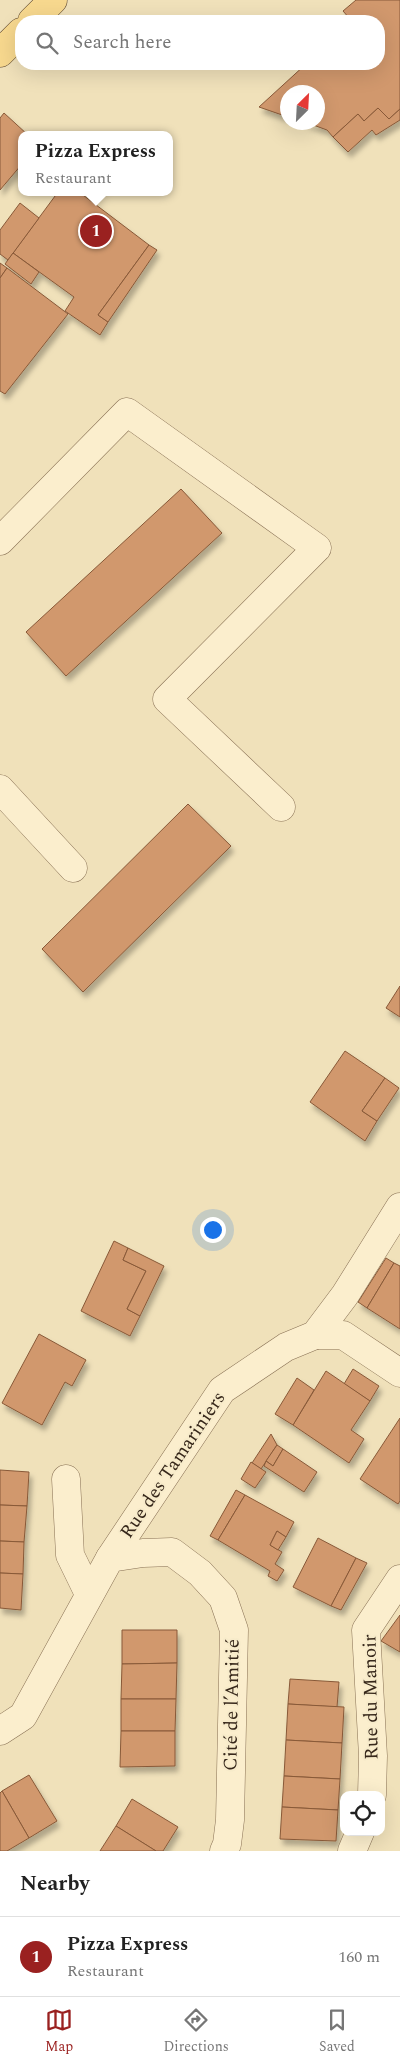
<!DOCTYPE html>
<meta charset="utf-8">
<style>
:root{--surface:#fff;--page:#f6f6f6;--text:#222;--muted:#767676;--line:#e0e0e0;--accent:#9a2120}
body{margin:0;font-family:Spectral,serif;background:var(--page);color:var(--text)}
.controls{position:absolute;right:15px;bottom:15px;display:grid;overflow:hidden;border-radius:10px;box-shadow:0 5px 20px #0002}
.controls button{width:45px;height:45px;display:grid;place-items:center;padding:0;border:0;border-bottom:1px solid var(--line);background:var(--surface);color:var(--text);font:25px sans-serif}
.compass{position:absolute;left:280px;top:85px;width:45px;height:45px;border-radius:50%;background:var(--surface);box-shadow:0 5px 20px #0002;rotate:24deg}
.you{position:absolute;left:212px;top:1229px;width:18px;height:18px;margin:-12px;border:4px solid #fff;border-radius:50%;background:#1a73e8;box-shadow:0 0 0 8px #1a73e833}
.badge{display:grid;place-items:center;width:32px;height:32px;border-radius:50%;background:var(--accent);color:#fff;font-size:16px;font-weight:700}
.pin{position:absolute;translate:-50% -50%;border:2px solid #fff;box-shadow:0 1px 5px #0006}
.popup{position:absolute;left:18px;top:131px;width:155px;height:65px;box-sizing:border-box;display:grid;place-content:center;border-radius:10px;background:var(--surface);filter:drop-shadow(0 1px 4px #0005);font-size:16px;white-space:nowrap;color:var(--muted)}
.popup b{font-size:19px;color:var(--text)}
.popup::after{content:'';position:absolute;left:50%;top:100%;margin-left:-10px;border:10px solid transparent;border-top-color:var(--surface)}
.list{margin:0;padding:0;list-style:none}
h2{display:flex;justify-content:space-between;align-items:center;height:65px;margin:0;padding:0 20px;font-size:21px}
h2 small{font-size:16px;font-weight:400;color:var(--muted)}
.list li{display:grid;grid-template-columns:32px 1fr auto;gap:15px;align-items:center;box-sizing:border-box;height:80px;padding:0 20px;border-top:1px solid var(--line)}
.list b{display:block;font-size:19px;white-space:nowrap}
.list p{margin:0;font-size:16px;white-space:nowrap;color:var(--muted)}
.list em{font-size:16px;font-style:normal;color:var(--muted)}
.icon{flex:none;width:28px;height:28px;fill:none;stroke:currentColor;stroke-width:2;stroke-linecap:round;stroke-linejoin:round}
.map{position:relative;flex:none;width:400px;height:1851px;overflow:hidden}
.search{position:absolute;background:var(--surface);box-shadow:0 5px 20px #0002;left:15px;right:15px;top:15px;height:55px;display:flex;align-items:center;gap:12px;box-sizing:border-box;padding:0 18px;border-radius:20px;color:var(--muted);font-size:19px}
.sheet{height:145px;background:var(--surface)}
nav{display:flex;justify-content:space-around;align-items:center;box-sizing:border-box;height:70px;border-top:1px solid var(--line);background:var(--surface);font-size:14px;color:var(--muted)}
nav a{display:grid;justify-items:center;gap:2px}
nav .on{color:var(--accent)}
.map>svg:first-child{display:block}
.building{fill:#d1986d;stroke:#885938;filter:url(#shadow)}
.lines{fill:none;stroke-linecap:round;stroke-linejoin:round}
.minor-casing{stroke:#887054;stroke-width:29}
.major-casing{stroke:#543e29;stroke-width:29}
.minor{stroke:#fbeecd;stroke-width:28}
.major{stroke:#f7d88e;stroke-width:28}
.labels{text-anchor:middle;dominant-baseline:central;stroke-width:4;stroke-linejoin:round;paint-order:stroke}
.street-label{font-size:19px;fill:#36271a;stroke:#f7ebca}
</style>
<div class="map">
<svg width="400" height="1851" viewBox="0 0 400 1851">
<defs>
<filter id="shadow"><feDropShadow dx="3" dy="5.5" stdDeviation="2.5" flood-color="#0004"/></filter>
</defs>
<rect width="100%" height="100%" fill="#f0e1ba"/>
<!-- building -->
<g class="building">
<polygon points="356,0 400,0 400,109 389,119 378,108 364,121 358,114 333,137 327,130 305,122 318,122 318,92 288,92 288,117 259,107 306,64 379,64 379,21 347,21 350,19 343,11"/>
<polygon points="378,108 389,119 400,109 400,120 376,135 372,130 348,152 333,137 358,114 364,121"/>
<polygon points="4,113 28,135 22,135 22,164 0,190 0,118"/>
<polygon points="58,192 79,192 149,245 98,315 108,322 100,335 65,311 74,297 13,253"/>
<polygon points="20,203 39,218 8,260 0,254 0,230"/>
<polygon points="149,245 157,250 108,322 98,315"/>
<polygon points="13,253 39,272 31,284 5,264"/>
<polygon points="0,263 7,268 0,278"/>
<polygon points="7,268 68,314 5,394 0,391 0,278"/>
<polygon points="181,489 222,533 66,676 26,632"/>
<polygon points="188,804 231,846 83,992 42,949"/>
<polygon points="400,986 400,1017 386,1008"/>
<polygon points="345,1051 385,1078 362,1111 377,1121 365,1141 310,1102"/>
<polygon points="385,1078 399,1088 377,1121 362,1111"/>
<polygon points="114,1241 128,1248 123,1260 146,1271 127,1309 140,1316 130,1336 81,1311"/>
<polygon points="128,1248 164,1266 140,1316 127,1309 146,1271 123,1260"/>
<polygon points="386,1258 394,1263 367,1308 358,1302"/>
<polygon points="394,1263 400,1266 400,1329 367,1308"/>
<polygon points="39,1334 86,1360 72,1386 65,1382 42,1425 2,1403"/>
<polygon points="353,1369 379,1386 370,1401 344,1384"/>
<polygon points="326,1371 370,1401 351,1430 364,1439 349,1463 293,1425"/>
<polygon points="297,1378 314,1390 293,1425 275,1414"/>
<polygon points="400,1418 400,1501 398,1504 360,1479"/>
<polygon points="271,1434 277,1445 261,1469 252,1463"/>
<polygon points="277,1445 283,1449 273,1466 266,1461"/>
<polygon points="283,1449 317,1472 304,1492 264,1466 266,1461 273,1466"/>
<polygon points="251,1462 266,1472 255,1488 241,1479"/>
<polygon points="0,1470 29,1472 27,1506 0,1505"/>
<polygon points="236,1490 245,1495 218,1540 210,1536"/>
<polygon points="245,1495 294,1522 286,1537 277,1531 270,1545 282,1552 275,1564 284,1570 277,1581 268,1576 270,1571 218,1540"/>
<polygon points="0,1505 27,1506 24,1542 0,1541"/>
<polygon points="277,1531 286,1537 278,1550 270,1545"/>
<polygon points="318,1538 356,1558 331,1606 293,1587"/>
<polygon points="0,1541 24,1542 23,1574 0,1573"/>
<polygon points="356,1558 367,1563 341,1610 331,1606"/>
<polygon points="0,1573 23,1574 21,1610 0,1608"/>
<polygon points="400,1615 400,1652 381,1641"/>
<polygon points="122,1630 177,1630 177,1663 122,1664"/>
<polygon points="177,1663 176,1699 121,1699 122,1664"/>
<polygon points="290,1679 339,1682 337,1707 288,1704"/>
<polygon points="121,1699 176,1699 175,1731 121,1731"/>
<polygon points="288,1704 344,1707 342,1743 286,1740"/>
<polygon points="121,1731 175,1731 175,1766 120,1767"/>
<polygon points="286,1740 342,1743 340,1779 284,1776"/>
<polygon points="29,1775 57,1821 29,1838 2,1791"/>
<polygon points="284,1776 340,1779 338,1810 282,1807"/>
<polygon points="2,1791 29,1838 7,1851 0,1851 0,1793"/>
<polygon points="132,1799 178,1827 163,1851 156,1851 116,1826"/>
<polygon points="282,1807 338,1810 336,1841 280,1839"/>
<polygon points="116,1826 156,1851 100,1851"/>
</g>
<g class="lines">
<!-- minor casing -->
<g class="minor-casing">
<g id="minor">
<polyline points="0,541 127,412 317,548 167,699 281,807"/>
<polyline points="0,789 73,868"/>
<polyline points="315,1335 343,1335 400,1373"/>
<polyline points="66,1479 70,1555 89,1594"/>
<polyline points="110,1558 222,1390 286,1347 315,1335 345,1295 400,1207"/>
<polyline points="0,1731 23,1716 110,1558 143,1553 172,1552 200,1573 223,1598 234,1630 230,1820 227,1844 224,1851"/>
<polyline points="372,1795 373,1756 366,1630 400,1579"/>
<polyline points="352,1851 360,1832"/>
</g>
</g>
<!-- major casing -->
<g class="major-casing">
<g id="major">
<polyline points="32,21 53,0"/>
<polyline points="0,53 21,32"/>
</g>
</g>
<!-- minor -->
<use href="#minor" class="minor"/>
<!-- major -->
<use href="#major" class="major"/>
</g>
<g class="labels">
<!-- street labels -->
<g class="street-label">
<text transform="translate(173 1465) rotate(-56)">Rue des Tamariniers</text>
<text transform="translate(371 1697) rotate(-91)">Rue du Manoir</text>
<text transform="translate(232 1705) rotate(-89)">Cité de l’Amitié</text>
</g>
</g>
</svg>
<div class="controls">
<button><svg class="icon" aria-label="locate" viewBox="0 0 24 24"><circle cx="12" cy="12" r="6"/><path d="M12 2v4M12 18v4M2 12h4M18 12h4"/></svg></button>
</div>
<svg class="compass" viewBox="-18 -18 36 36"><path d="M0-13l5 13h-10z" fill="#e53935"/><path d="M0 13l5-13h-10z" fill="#767676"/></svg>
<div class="you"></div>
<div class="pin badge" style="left:96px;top:231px">1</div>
<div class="popup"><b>Pizza Express</b>Restaurant</div>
<div class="search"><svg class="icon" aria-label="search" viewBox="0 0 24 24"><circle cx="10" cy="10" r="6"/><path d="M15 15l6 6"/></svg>Search here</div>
</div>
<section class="sheet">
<h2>Nearby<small></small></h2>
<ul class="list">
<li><span class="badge">1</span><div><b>Pizza Express</b><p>Restaurant</p></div><em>160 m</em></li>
</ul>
</section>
<nav>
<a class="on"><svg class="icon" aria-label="map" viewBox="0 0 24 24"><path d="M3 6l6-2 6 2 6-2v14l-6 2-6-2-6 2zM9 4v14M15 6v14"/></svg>Map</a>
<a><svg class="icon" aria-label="directions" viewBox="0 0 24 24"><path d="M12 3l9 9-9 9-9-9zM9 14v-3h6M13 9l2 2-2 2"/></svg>Directions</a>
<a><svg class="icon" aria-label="saved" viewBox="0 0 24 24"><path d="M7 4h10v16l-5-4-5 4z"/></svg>Saved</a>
</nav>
